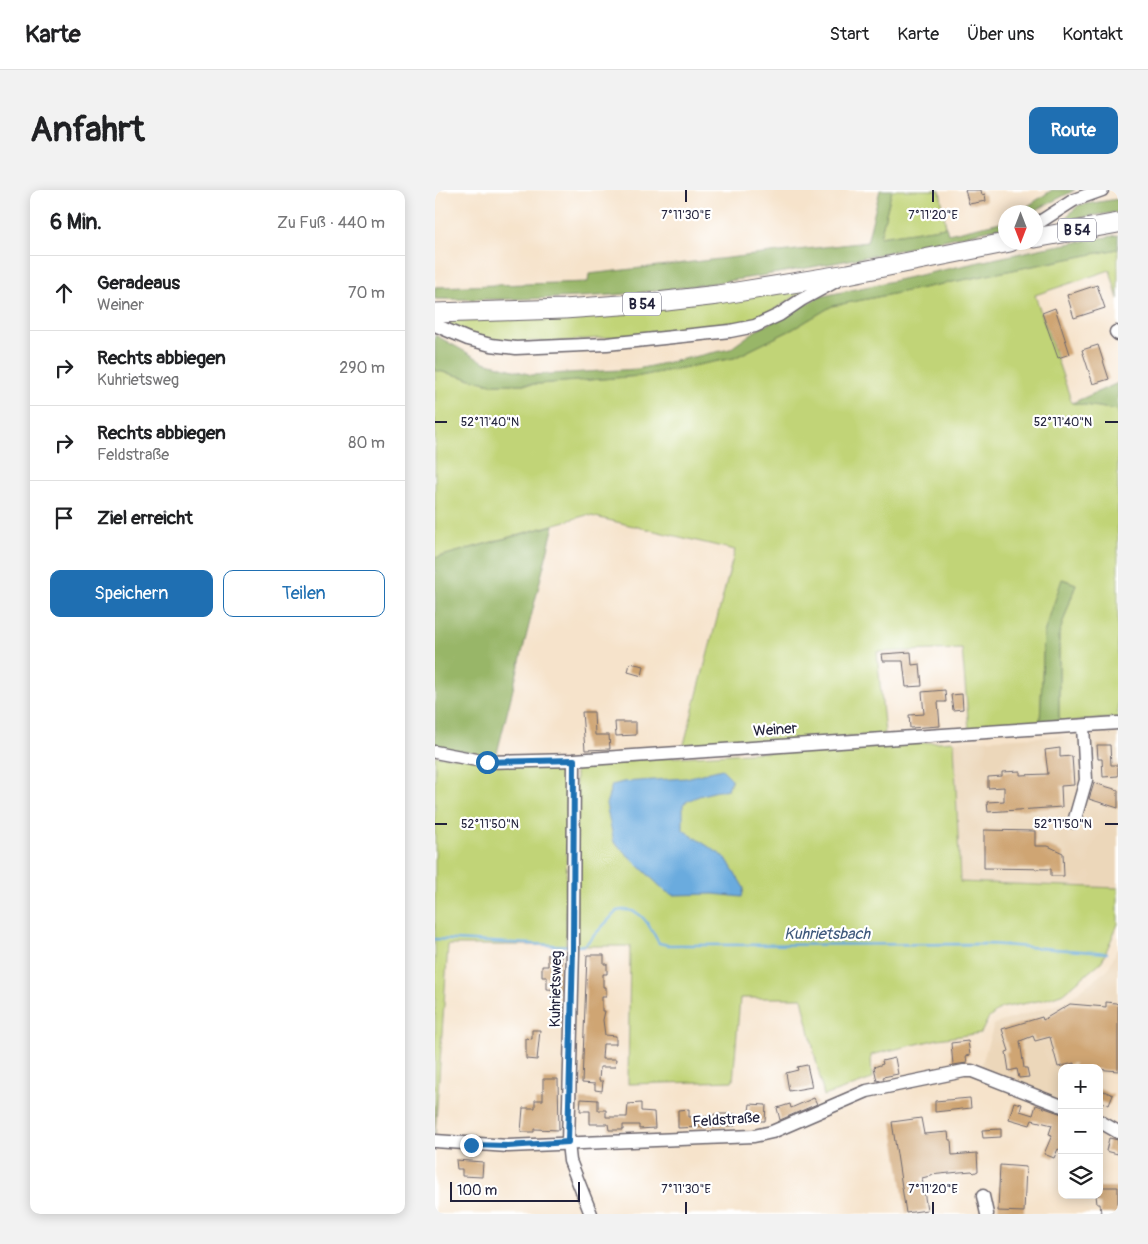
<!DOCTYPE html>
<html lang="de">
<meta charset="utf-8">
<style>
:root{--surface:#fff;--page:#f2f2f2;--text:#202124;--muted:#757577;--line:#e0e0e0;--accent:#1f6fb2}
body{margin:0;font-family:Pangolin,sans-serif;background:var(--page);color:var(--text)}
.controls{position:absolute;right:15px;bottom:15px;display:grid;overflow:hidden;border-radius:10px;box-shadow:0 2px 12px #0003}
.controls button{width:45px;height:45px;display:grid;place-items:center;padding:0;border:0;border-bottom:1px solid var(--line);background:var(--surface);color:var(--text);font:25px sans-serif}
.compass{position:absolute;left:563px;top:15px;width:45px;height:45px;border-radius:50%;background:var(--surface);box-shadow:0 2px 12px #0003;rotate:180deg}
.scale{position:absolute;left:15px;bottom:12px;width:130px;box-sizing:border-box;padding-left:5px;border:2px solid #22223b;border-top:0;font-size:14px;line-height:18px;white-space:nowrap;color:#22223b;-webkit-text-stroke:4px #fff;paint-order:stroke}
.stop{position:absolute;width:15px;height:15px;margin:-11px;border:4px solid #1f6fb2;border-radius:50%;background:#fff}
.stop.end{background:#1f6fb2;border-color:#fff;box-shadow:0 1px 5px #0008}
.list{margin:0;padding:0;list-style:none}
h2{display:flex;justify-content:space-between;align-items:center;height:65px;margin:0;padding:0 20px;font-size:21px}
h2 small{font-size:16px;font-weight:400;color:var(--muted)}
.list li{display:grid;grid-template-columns:32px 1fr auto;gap:15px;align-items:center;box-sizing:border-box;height:75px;padding:0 20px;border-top:1px solid var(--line)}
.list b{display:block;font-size:19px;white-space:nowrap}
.list p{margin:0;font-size:16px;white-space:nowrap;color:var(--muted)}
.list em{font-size:16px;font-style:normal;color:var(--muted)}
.actions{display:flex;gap:10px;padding:15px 20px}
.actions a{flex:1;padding:11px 0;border:1px solid var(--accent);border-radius:10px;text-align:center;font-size:18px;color:var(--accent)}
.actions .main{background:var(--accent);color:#fff}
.icon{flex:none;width:28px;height:28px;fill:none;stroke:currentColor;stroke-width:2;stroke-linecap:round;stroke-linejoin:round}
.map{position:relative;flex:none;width:683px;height:1024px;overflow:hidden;border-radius:10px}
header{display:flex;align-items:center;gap:30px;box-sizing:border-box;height:70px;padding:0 25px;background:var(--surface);border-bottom:1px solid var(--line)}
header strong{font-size:24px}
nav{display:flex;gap:28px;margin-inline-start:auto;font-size:18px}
.intro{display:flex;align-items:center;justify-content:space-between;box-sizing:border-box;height:120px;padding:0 30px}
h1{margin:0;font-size:35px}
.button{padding:12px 22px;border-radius:10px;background:var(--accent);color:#fff;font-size:18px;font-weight:700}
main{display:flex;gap:30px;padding:0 30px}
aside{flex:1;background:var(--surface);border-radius:10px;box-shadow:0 2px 12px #0003}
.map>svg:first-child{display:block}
.built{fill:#ecd7ba}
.green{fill:#c1d477;stroke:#727b59}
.forest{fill:#98b668;stroke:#5d6c52}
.water{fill:#6babde;stroke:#46668c}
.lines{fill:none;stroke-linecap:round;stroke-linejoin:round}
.stream{stroke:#6babde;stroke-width:2.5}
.building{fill:#cfa573}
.minor-casing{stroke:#6c666d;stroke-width:15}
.highway-casing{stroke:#6c666d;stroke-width:21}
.minor{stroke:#fff;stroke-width:12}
.highway{stroke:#fff;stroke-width:19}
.route{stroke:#1f6fb2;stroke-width:6}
.ticks{fill:none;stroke:#22223b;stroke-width:2}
.labels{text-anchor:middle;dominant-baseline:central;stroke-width:4.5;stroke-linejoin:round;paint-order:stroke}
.shield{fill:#fff;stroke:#646476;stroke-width:1}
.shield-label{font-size:14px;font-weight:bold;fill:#22223b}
.street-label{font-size:15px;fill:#22223b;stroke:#fff}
.water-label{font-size:16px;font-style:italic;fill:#3f597c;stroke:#fff}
.ticks-label{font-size:12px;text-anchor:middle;fill:#22223b;stroke:#fff;stroke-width:4.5;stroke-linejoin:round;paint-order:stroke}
</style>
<header>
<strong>Karte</strong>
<nav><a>Start</a><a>Karte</a><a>Über uns</a><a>Kontakt</a></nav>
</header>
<div class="intro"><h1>Anfahrt</h1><a class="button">Route</a></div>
<main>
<aside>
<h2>6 Min.<small>Zu Fuß · 440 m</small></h2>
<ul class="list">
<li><svg class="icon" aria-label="ahead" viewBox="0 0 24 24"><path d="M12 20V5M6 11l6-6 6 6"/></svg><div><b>Geradeaus</b><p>Weiner</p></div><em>70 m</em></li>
<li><svg class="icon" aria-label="right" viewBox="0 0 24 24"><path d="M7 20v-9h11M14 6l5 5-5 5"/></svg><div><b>Rechts abbiegen</b><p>Kuhrietsweg</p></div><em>290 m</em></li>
<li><svg class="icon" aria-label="right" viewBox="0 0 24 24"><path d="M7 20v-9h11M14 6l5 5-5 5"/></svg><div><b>Rechts abbiegen</b><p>Feldstraße</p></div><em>80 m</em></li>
<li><svg class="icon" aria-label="arrive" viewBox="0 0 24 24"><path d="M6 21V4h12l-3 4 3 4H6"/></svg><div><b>Ziel erreicht</b></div></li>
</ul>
<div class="actions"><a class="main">Speichern</a><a>Teilen</a></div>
</aside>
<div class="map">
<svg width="683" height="1024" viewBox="0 0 683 1024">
<rect width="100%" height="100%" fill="#fff"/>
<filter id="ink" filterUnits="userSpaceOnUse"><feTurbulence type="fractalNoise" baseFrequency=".02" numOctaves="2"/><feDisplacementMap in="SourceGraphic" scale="10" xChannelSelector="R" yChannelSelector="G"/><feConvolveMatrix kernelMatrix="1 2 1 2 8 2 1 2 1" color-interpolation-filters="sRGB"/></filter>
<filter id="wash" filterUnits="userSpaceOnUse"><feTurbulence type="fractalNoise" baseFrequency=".0096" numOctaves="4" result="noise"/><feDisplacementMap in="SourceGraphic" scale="20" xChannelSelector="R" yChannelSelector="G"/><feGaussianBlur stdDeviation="1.12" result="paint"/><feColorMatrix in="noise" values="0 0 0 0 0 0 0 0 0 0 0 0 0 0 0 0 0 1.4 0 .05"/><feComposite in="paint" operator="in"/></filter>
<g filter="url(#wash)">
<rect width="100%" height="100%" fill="#f6e3cb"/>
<!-- built -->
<g class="built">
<polygon points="683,543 683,698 525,692 519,551"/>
<polygon points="683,757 683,885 664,883 664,878 627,878 627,903 624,913 544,883 559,834 630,812 673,779"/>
</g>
<!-- green -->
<g class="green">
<polygon points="457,0 505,0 511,37 445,47"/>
<polygon points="683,59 683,109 675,80 600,105 637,213 683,220 683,528 624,532 624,444 641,394 628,389 609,443 605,533 534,539 527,459 442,462 450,544 248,558 300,360 152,325 0,368 0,180 56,194 103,194 205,186 299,168 358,139 397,116"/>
<polygon points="372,99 332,124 316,131 298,135 228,143 128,151 70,152 46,148 0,129"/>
<polygon points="519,551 525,692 683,698 683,734 667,771 629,803 608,810 566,818 553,829 546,843 503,849 436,865 437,889 389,906 367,808 305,808 298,891 193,894 195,756 140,756 141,573"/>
<polygon points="0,566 132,575 131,755 13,755 0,946"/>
</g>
<!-- forest -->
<g class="forest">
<path d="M 445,0 L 457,0 L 445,47 L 511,37 L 513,44 L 570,31 L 570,36 C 465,61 358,83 250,97 C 168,109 83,110 0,109 L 0,97 L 153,92 L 154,84 L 432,52 Z"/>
<polygon points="617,0 640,0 597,22 584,22"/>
<polygon points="683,9 683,22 628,30 644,15"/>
<polygon points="683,45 683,59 397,116 358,139 299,168 205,186 103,194 56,194 0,180 0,145 49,172 97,185 202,179 295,159 320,141 384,107 609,58"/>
<polygon points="683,193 683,220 637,213"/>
<polygon points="119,335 61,567 0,556 0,368"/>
<polygon points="627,389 641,394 624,444 624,532 605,533 609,443"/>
</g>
<!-- water -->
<path class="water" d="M 287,579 L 297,589 L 293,599 C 278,602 261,605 248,614 L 248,640 L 291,668 L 309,698 L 307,707 L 278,704 L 238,705 L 230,701 L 179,652 L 171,614 L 177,595 L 188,592 L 251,588 Z"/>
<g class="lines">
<!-- stream -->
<g class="stream">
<polyline points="0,749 134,756"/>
<path d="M 143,756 L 150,755 L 182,721 C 207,715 214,736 224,753 L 233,755 L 555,754 L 672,763"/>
</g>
</g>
<g id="blocks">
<!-- building -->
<g class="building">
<polygon points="530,0 546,0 547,5 550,4 551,11 534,14"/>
<polygon points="662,95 670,118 639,128 632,105"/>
<polygon points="620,118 635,164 623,168 607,123"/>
<polygon points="663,155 674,189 658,194 647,160"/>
<polygon points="476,462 477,475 485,474 487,496 471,497 468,471 448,471 447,464"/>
<polygon points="195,473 209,476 207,486 193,482"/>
<polygon points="510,500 511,512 503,512 505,536 475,538 474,525 489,524 487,502"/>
<polygon points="527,504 528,519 518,520 516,505"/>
<polygon points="147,522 159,522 160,545 174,545 175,559 150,560"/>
<polygon points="180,532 201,532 201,545 181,546"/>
<polygon points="662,555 675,555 676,575 683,575 683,586 668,587 667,569 663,569"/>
<polygon points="625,558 625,567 637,566 639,595 626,596 627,617 553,622 552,612 569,611 569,597 553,598 553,587 567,586 567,582 585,581 585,585 613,584 610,560"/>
<polygon points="659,593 683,600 683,618 654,609"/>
<polygon points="549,640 600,641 600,656 613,656 628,663 629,686 616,686 616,679 549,678"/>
<polygon points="113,764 126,764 126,800 112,799 112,787 107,787 107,776 113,776"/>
<polygon points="152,765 169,765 169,774 172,774 172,784 168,784 168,797 171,797 171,807 167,807 167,821 170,821 168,830 170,845 181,846 181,854 168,854 167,869 181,869 180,877 165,877 164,891 168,891 167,901 160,900 160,894 147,893"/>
<polygon points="671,812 681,813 683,815 683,881 639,877 639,873 623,877 615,847 600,851 598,846 585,851 589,878 592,878 594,887 584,888 582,879 574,881 571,862 574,861 567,839 607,827 608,830 635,814 671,817"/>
<polygon points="97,840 105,840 102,870 91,869 91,848 97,849"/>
<polygon points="533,851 535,865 531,866 532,873 518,875 516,853"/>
<polygon points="460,868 463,884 448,887 449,889 442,891 439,877 448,874 447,871"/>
<polygon points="372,875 377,897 354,901 351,883 363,880 362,877"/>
<polygon points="108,889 123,889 124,940 99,939 99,942 86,942 88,918 100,918 100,910 108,910"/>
<polygon points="664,899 678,905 674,915 664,911"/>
<polygon points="379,908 382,914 345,930 342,918 355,914 356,918"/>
<polygon points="535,908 536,918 500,922 500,911"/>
<polygon points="146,909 163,910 163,920 171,920 171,927 192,927 193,914 206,913 206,921 219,922 220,938 204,939 204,935 188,935 188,940 174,940 173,934 155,934 155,921 145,921"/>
<polygon points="579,912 587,914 585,921 598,925 601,915 627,924 627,961 623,959 619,968 609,964 617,945 614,944 617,935 597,930 595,935 574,929"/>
<polygon points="315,914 331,915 330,931 324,931 313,928"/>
<polygon points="254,919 254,927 279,926 279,924 300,924 300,936 268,936 268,937 243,938 243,920"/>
<polygon points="486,928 489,944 513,942 514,950 516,950 517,965 542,963 543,981 539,983 537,981 525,982 495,985 495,986 487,988 492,1020 471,1023 457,932"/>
<polygon points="566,939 566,947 548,948 547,940"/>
<polygon points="674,948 683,950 683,964 671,961"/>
<polygon points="21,970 48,972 47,987 27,986 27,979 22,979"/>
<polygon points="565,975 591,977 589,1022 563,1021"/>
<polygon points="664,997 683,997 683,1024 666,1024 665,1014 662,1014 661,1005 664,1005"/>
</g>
</g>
</g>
<g filter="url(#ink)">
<use href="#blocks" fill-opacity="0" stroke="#6c666d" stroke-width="1"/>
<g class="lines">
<!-- minor casing -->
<g class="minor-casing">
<g id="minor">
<polyline points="600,35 639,10 667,0"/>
<polyline points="0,135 33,149 56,155 81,158 172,154 295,141 320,136 344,125 366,110 403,90"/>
<polyline points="681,142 683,144"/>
<polyline points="0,562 52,572 139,570 683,533"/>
<polyline points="139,570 138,760 133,953 135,971 156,1024"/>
<polyline points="639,632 651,590 648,536"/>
<polyline points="664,931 683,942"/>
<polyline points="0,951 73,956 319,946 337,942 432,901 529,881 537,881 627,916"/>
<polyline points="548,1006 552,1024"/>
</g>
</g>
<!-- highway casing -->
<g class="highway-casing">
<g id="highway">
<polyline points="600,48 683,33"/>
<polyline points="0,123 129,119 214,113 283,105 413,84 575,52"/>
</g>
</g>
<!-- minor -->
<use href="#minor" class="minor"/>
<!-- highway -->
<use href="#highway" class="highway"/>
</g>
</g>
<g class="lines" filter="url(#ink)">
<!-- route -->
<polyline class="route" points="36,955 73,956 133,952 138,760 139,570 52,572"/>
</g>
<!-- ticks -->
<path class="ticks" d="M 251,0 L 251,12M 498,0 L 498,12M 0,232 L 12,232M 670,232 L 683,232M 0,634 L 12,634M 670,634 L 683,634M 251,1012 L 251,1024M 498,1012 L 498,1024"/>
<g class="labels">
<!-- shield labels -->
<g class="shield">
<rect x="623" y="28.5" width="38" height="23" rx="4"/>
<rect x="188" y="102.5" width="38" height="23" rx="4"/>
</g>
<g class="shield-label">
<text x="642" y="40">B 54</text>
<text x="207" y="114">B 54</text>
</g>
<!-- street labels -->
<g class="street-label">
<text transform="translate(340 540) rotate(-4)">Weiner</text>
<text transform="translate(121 799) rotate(-89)">Kuhrietsweg</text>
<text transform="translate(291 930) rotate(-4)">Feldstraße</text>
</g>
<!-- water labels -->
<g class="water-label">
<text x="392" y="744">Kuhrietsbach</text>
</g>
</g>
<g class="ticks-label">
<text x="251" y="29">7°11'30"E</text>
<text x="498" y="29">7°11'20"E</text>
<text x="628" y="236">52°11'40"N</text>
<text x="55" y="236">52°11'40"N</text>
<text x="628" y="638">52°11'50"N</text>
<text x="55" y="638">52°11'50"N</text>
<text x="251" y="1003">7°11'30"E</text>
<text x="498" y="1003">7°11'20"E</text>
</g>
</svg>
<div class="controls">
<button>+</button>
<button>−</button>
<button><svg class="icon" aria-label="layers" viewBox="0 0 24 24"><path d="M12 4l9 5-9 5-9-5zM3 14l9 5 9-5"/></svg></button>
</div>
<svg class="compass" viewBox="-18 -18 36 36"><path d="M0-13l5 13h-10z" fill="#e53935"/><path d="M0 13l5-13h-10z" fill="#757577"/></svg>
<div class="scale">100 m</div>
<div class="stop" style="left:52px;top:572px"></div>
<div class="stop end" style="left:36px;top:955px"></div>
</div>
</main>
